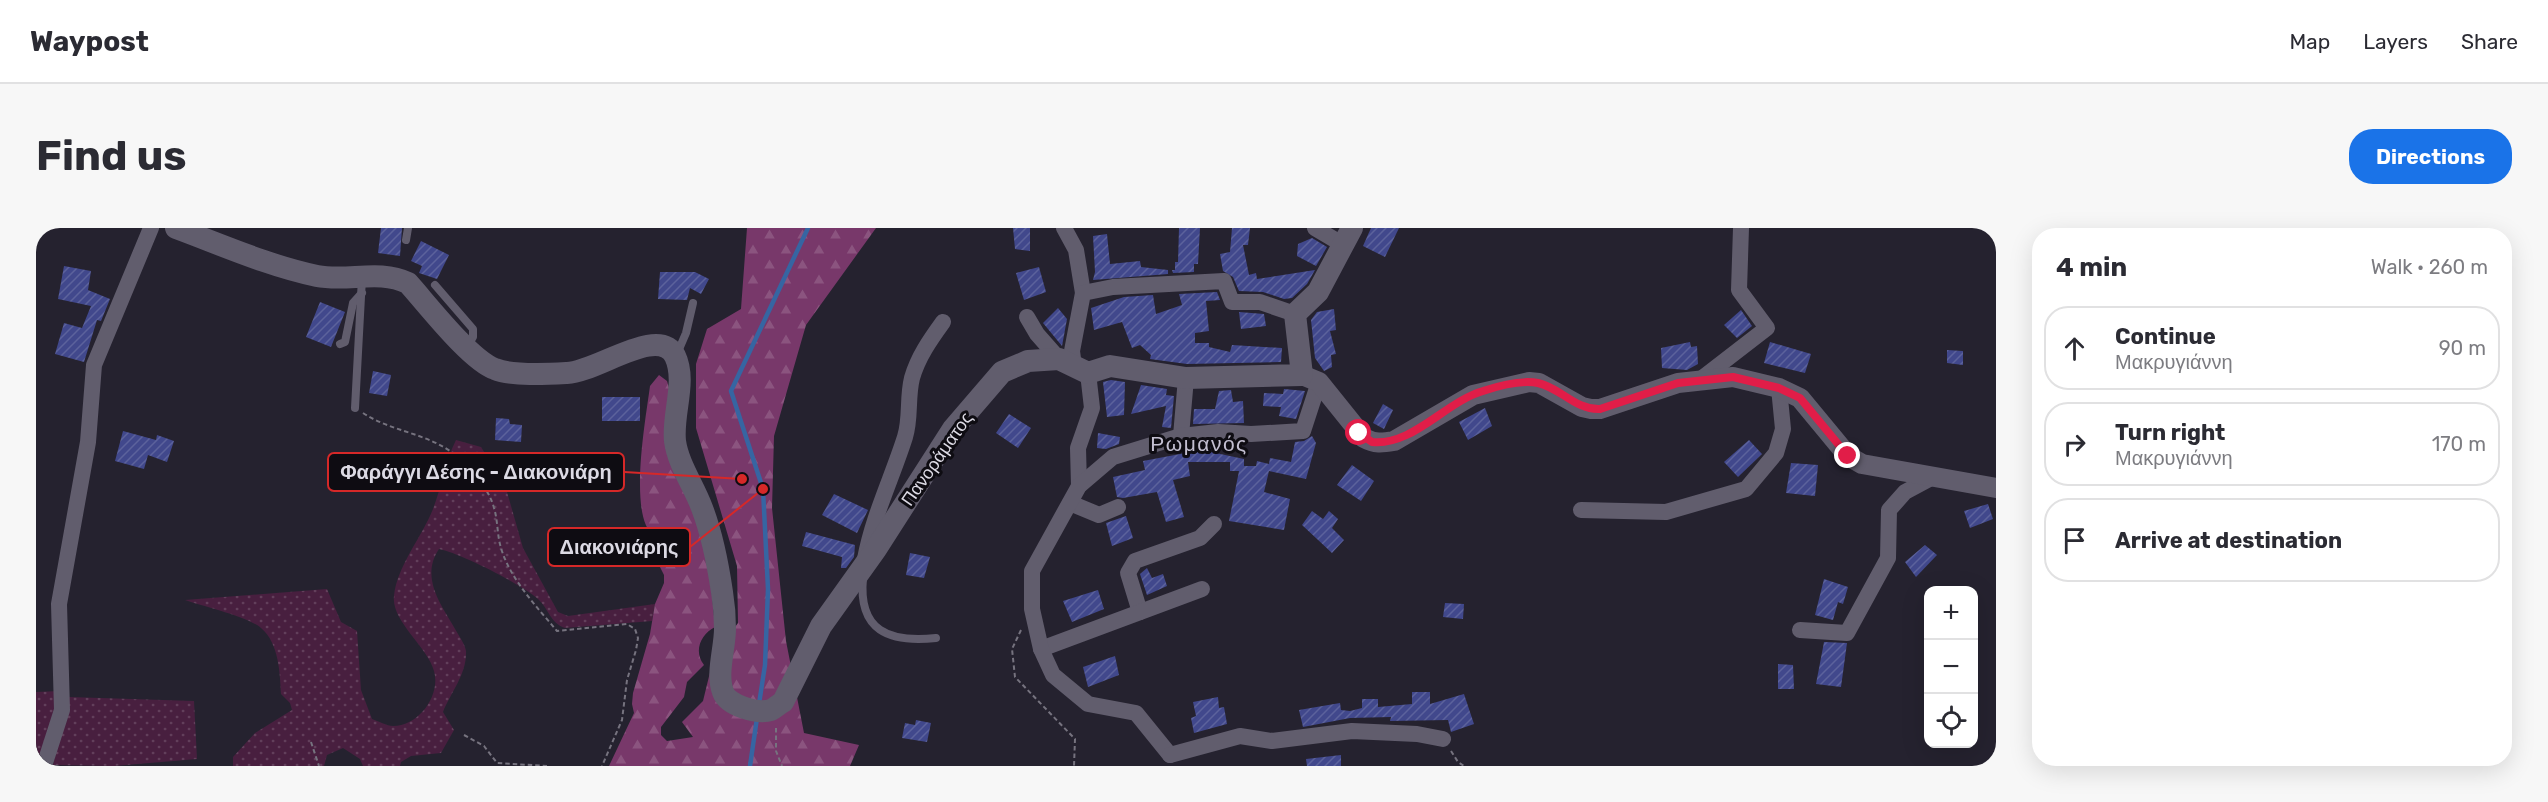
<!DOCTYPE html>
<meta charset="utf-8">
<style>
:root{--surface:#fff;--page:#f7f7f7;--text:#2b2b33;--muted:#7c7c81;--line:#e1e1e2;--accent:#1a73e8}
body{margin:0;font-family:Rubik,sans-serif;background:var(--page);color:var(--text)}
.controls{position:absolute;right:18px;bottom:18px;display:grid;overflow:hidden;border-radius:12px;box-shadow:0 6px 24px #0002}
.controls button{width:54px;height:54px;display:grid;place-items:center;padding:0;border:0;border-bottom:2px solid var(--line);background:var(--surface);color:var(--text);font:30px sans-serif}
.stop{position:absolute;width:18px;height:18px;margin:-14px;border:4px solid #e11d48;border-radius:50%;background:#fff}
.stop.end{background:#e11d48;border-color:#fff;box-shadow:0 2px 6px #0008}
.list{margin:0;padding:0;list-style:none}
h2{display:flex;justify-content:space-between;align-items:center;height:78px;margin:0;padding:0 24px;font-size:26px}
h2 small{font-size:20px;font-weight:400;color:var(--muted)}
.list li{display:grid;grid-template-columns:39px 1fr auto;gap:18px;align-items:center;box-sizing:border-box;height:84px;margin:0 12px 12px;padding:0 12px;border:2px solid var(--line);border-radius:24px}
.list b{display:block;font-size:22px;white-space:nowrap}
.list p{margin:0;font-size:20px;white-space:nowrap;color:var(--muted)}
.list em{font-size:20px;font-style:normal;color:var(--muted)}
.icon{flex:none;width:33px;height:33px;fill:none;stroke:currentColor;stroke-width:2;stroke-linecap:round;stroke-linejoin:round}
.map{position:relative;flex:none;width:1960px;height:538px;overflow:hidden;border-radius:24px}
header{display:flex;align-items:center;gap:36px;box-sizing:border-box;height:84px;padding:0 30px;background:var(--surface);border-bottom:2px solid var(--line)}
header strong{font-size:28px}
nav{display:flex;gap:33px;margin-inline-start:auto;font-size:21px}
.intro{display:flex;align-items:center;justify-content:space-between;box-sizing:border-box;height:144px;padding:0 36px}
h1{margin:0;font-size:42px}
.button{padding:15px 27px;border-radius:24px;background:var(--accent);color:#fff;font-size:21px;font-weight:700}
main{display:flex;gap:36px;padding:0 36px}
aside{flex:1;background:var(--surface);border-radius:24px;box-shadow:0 6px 24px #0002}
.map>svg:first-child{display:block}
.green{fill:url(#green-dots)}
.forest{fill:url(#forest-firs)}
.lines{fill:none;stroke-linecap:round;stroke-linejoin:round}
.stream{stroke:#3665a2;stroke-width:4.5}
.building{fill:url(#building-hatch)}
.path{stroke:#76737f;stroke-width:2;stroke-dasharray:4.5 3;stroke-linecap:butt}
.service{stroke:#615d6d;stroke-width:8}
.minor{stroke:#615d6d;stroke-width:16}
.tertiary{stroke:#615d6d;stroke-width:20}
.secondary{stroke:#615d6d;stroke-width:22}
.route{stroke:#e11d48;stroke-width:8}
.labels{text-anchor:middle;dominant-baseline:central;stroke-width:6;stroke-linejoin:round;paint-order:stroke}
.street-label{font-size:18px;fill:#dcdae4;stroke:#0e0c12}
.quarter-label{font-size:21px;letter-spacing:1.5px;fill:#c3bfd1;stroke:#0e0c12}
.leader{fill:none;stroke:#d62828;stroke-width:2}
.callout-dot{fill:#d62828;stroke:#0e0c12;stroke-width:2}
.callout{fill:#0e0c12;stroke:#d62828;stroke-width:2}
.callout-label{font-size:20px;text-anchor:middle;font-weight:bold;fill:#dcdae4}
</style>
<header>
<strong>Waypost</strong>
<nav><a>Map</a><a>Layers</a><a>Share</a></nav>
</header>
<div class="intro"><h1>Find us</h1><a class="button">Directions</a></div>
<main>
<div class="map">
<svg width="1960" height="538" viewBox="0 0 1960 538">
<defs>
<pattern id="green-dots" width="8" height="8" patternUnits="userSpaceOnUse" patternTransform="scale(1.5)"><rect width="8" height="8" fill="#481f3f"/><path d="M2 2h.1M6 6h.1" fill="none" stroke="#623f5b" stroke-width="1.8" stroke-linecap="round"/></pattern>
<pattern id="forest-firs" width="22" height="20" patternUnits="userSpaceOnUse" patternTransform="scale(1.5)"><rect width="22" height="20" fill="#78386a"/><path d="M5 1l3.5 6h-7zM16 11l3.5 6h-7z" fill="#8b547f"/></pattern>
<pattern id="building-hatch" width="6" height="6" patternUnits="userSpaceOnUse" patternTransform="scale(1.5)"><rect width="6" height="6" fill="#41488c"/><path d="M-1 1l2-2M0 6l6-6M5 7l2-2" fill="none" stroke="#5c629c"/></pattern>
</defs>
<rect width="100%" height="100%" fill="#25222f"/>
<!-- green -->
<g class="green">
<path d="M 420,212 L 445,219 L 469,257 L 487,320 L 522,384 L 532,388 L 619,376 L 616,393 L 529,400 C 514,395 513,381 502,371 C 485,356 424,325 403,321 C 383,351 407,379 422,406 C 425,411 429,417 430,423 C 431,446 415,464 407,484 L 418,502 L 405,525 L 375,528 L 365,534 L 364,538 L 327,538 L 324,531 L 307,520 L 291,527 L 288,538 L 197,538 L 197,529 L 219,505 L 256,482 L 254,475 L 245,466 C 244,445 243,415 225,400 C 213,389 166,378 149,372 L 291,361 L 305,394 L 321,403 L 325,462 L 336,491 C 342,493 351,498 357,498 C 383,498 405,467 398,443 C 392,419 355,393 358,368 C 361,338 386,309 397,281 C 406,258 409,234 420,212 Z"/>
<polygon points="24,463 2,538 0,538 0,464"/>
<polygon points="33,469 158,473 161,531 78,538 17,537"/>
</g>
<!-- forest -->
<path class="forest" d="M 711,0 L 840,0 L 770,97 L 738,208 L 736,280 L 750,413 L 768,505 L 823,517 L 814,538 L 573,538 L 598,485 L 596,476 L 597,465 L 614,406 L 619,376 L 628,355 L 628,347 L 618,327 L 617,307 C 592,287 610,189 614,158 L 623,147 L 631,153 L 634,163 L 670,304 L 679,399 C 665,406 657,423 668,437 L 651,454 L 648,469 L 625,499 L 625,507 L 631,513 L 657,509 L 646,494 L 667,473 L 678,428 L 702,395 L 701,338 L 660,200 L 660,136 L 671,101 L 705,81 Z"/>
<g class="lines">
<!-- stream -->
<g class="stream">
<polyline points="723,476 729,437 732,361 727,261 695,163 772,0"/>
<polyline points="714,538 721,490"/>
</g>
</g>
<!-- building -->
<g class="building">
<polygon points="345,0 366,0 364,28 342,25"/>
<polygon points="977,0 994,0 994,23 979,21"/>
<polygon points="1143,0 1164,0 1162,36 1158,36 1158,44 1137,45 1136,42 1139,42 1139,34 1142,34"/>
<polygon points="1196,0 1214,0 1212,17 1207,17 1213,47 1220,45 1221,51 1279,42 1271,56 1256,70 1248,71 1227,64 1203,63 1197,49 1187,43 1184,26 1194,24"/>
<polygon points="1335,0 1363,0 1349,29 1327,18"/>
<polygon points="1071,6 1074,36 1104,33 1105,39 1132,42 1132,46 1057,52 1059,44 1057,8"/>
<polygon points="1276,10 1291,19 1280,38 1261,28 1262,16"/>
<polygon points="385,13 413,27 401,51 383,45 386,38 375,33"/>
<polygon points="28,38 55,43 52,62 74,71 65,93 61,92 48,134 19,126 28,95 46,100 55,78 22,71"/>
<polygon points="1003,39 1010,64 988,72 980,45"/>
<polygon points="624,44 659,44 673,51 665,66 654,60 651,72 622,71"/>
<polygon points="1181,64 1184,72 1170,73 1173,103 1159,105 1159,115 1173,115 1173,119 1194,124 1196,117 1246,120 1245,134 1151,136 1114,131 1115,127 1104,117 1096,120 1086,94 1058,102 1055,80 1088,69 1117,67 1120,86 1146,77 1143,66"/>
<polygon points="284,74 309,84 295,119 270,109"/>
<polygon points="1022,80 1031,91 1026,118 1007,95"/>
<polygon points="1298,81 1300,102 1294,103 1300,126 1295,127 1296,139 1288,143 1279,130 1275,92 1281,84"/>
<polygon points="1705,82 1716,98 1701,110 1688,97"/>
<polygon points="1203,84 1228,86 1230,98 1205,101"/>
<polygon points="1654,114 1655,119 1661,118 1662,136 1651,142 1626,140 1625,120"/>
<polygon points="1734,114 1775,126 1769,145 1728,135"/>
<polygon points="1911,122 1927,123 1927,137 1911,135"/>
<polygon points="337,143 355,147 351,168 333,165"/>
<polygon points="1075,152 1089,154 1088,187 1071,189 1067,154"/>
<polygon points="1105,157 1131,161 1130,167 1138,168 1135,200 1126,199 1130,178 1095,186"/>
<polygon points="1248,161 1269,163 1260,191 1243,188 1245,179 1227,178 1228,165 1247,166"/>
<polygon points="1195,162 1197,174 1207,173 1208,195 1157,196 1158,181 1179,181 1183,163"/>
<rect x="566" y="169" width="38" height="24"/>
<polygon points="1347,176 1357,182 1348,201 1337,195"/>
<polygon points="1449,180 1456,198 1432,212 1423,194"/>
<polygon points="973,186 995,200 982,220 960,205"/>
<polygon points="460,190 473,191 474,196 486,197 485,214 459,212"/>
<polygon points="87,203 120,212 121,207 138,213 131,234 112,227 108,241 79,233"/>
<polygon points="1062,205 1084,209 1083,216 1070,221 1061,220"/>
<polygon points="1276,208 1280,215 1270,251 1233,243 1228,264 1254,271 1248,302 1193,293 1203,243 1194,243 1194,234 1152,234 1154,248 1137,252 1148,289 1130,294 1121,264 1087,270 1081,269 1077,249 1109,242 1107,233 1160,223 1159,217 1175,215 1175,224 1208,231 1208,238 1220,238 1221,233 1233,236 1234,230 1255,234 1259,214 1268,213"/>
<polygon points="1713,212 1726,226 1702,249 1688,234"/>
<polygon points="1755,235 1782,237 1779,268 1750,265"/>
<polygon points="1316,237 1338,253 1325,273 1301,257"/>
<polygon points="798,266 832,282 821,305 786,287"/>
<polygon points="1952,276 1957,291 1934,300 1928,283"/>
<polygon points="1276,283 1287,291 1293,283 1302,291 1296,300 1308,312 1296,325 1266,297"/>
<polygon points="1090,288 1097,310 1076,318 1070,295"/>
<polygon points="770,304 819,317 818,329 810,340 805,340 806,329 766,318"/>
<polygon points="1889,317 1901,327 1880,349 1869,334"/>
<polygon points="874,325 894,329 888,350 870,347"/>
<polygon points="1111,340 1116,350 1127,346 1131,358 1111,367 1104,346"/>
<polygon points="1788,351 1812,359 1807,376 1802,374 1797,392 1779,387"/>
<polygon points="1062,362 1068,381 1036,394 1027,373"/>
<polygon points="1409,375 1428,376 1427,391 1407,389"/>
<polygon points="1788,414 1811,415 1805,459 1780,456"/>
<polygon points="1079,428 1083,447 1052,459 1047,439"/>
<polygon points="1742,436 1757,437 1758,461 1742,461"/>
<polygon points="1376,464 1394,464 1394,476 1428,466 1438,496 1415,504 1412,492 1354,493 1355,489 1314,490 1267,499 1263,482 1304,475 1305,482 1314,483 1326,480 1326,471 1342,471 1342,479 1376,476"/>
<polygon points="1182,469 1183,480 1188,479 1191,496 1158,505 1155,490 1160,488 1157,474"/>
<polygon points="880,492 895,495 891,514 866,510 869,495 879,497"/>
<polygon points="1305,527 1305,538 1271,538 1270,531"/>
</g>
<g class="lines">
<!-- path -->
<g class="path">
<path d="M 327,185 C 357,205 397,205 425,232 C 438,245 453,261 458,280 C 462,293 461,307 465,320 C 474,351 501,379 521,403 L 591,396 L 599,401 L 602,410 L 600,422 L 591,452 L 586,492 L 566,538"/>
<polyline points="985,402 976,421 979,449 1039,511 1038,538"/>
<polyline points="740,500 740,523 746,538"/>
<polyline points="428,507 448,518 461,535 511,538"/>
<polyline points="275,514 283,538"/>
<polyline points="1415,523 1422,534 1428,538"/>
</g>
<!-- service -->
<g class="service">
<polyline points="370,12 372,0"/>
<polyline points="399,57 437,101 437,109 431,119"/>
<polyline points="304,116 309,114 317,75 326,65"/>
<polyline points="641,126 650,105 657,75"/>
<polyline points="319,180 326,50"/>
<path d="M 827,350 C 822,403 853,415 900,410"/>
</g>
<!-- minor -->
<g class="minor">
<polyline points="1028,0 1040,22 1047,65"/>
<polyline points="1279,0 1306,16"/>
<polyline points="991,89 1001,106 1023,131"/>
<polyline points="1038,138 1036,123 1047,65 1077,59 1188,53 1196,74 1224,74 1259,86"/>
<polyline points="1665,151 1731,100 1703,62 1705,0"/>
<polyline points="1145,208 1150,150"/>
<polyline points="1043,258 1042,220 1056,180 1052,145"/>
<polyline points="1034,275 1063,287 1082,279"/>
<polyline points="1545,282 1630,284 1710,261 1740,225 1747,201 1743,160"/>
<path d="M 829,331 C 837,288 856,250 869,209 C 875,190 871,170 876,150 C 882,129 894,112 907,94"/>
<polyline points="1104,384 1092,345 1099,333 1164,310 1178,296"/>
<polyline points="1764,402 1811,405 1852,330 1853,282 1869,264 1897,249"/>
<polyline points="1005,421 1166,361"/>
<polyline points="1134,527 1100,485 1052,476 1017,447 1005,421 996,381 996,343 1043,258 1077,229 1145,208 1182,204 1215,206 1267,203 1283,154"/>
<polyline points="1134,527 1204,508 1236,513 1316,503 1381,506 1407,511"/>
<polyline points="8,538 26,482 23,376 52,214 58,137 115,0"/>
</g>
<!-- tertiary -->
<path class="tertiary" d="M 1266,147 L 1283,154 L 1328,210 C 1339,216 1346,215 1358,213 L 1437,167 L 1493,154 L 1503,155 L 1546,179 L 1555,181 L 1564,181 L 1642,155 L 1697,149 L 1743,160 L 1764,170 L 1812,228 L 1826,236 L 1960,260"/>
<!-- secondary -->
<path class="secondary" d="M 140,0 C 186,17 233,38 281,48 C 312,54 343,41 372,55 C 391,76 434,132 459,141 C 476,148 512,146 531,145 C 561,144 623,96 639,128 C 651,153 636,186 639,213 C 642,236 658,258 666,280 C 676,306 682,337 686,364 C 688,376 689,389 689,401 C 689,420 680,446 687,464 C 692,478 722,486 735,482 C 739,480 743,476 747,474 L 785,398 L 840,321 L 917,201 L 966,144 L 992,133 L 1023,131 L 1052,145 L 1074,138 L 1150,150 L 1266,147 L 1259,86 L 1282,64 L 1316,0"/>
</g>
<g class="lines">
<!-- route -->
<path class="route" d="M 1323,205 L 1336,214 C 1377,218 1409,174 1447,163 C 1462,158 1486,152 1502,155 C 1525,160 1539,182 1564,181 L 1642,155 L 1697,149 L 1743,160 L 1764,170 L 1812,228"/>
</g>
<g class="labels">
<!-- street labels -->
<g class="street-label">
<text transform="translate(901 231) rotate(-55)">Πανοράματος</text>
</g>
<!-- quarter labels -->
<g class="quarter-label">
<text x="1163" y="215">Ρωμανός</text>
</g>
</g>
<!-- callouts -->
<path class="leader" d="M706 251L588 244M727 261L654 319"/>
<g class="callout-dot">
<circle cx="706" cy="251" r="6"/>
<circle cx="727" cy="261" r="6"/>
</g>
<g class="callout">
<rect x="292" y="225" width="296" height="38" rx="6"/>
<rect x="512" y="300" width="142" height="38" rx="6"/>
</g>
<g class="callout-label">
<text x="440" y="251">Φαράγγι Δέσης - Διακονιάρη</text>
<text x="583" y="326">Διακονιάρης</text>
</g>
</svg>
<div class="controls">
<button>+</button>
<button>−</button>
<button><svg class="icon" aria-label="locate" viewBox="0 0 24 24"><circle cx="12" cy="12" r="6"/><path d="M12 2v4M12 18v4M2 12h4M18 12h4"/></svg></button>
</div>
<div class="stop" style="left:1323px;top:205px"></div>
<div class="stop end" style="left:1812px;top:228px"></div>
</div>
<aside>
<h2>4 min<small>Walk · 260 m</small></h2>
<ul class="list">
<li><svg class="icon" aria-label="ahead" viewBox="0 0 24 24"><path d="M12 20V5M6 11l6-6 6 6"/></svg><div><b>Continue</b><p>Μακρυγιάννη</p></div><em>90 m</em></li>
<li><svg class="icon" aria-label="right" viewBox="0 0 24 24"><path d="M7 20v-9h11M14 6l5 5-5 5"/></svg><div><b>Turn right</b><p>Μακρυγιάννη</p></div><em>170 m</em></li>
<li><svg class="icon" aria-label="arrive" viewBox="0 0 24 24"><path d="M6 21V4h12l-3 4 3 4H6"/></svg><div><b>Arrive at destination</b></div></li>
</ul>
</aside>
</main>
